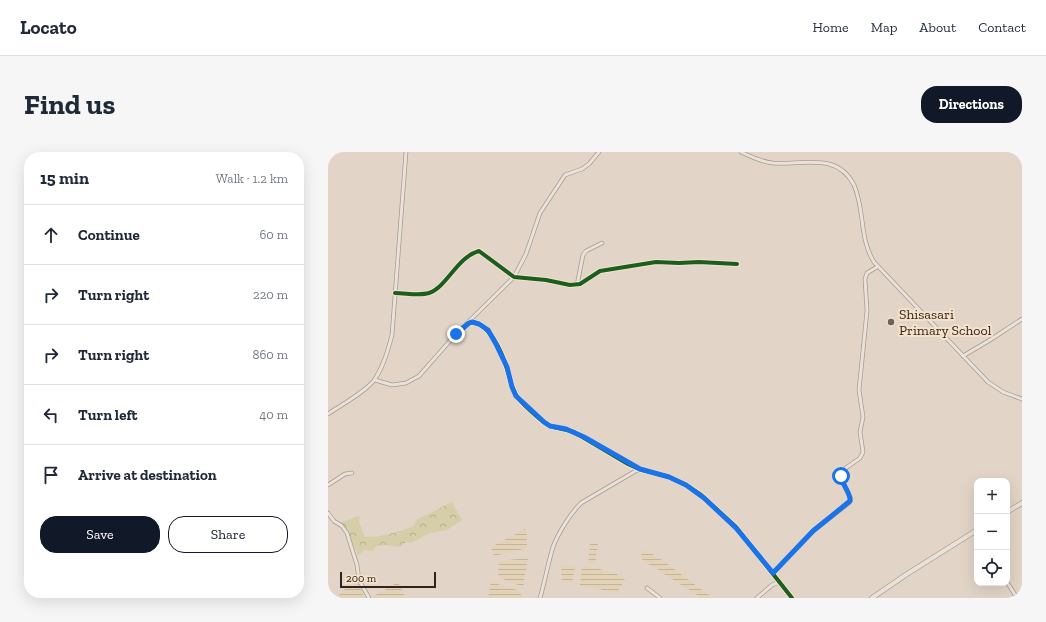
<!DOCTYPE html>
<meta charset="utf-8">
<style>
:root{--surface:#fff;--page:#f6f6f7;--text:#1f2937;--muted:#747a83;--line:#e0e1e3;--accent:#111827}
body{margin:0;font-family:"Zilla Slab",serif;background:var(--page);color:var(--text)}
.controls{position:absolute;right:12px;bottom:12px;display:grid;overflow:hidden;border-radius:8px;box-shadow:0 4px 16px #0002}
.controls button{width:36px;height:36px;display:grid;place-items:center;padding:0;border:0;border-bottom:1px solid var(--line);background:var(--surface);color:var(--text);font:20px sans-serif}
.scale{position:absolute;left:12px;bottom:10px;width:96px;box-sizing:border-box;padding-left:4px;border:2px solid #33221b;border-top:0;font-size:11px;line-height:14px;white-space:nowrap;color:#33221b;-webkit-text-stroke:3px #f5e2cb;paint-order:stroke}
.stop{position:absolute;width:12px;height:12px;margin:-9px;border:3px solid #1a73e8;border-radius:50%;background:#fff}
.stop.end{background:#1a73e8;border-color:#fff;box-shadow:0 1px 4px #0008}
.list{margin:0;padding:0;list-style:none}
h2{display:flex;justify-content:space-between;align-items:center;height:52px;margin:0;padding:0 16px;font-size:17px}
h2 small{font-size:13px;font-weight:400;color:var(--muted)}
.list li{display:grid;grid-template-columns:26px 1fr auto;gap:12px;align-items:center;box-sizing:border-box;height:60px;padding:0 16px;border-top:1px solid var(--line)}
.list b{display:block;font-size:15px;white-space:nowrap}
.list em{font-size:13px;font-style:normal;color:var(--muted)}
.actions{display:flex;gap:8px;padding:12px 16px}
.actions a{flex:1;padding:9px 0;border:1px solid var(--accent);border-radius:16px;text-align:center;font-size:14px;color:var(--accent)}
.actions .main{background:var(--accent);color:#fff}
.icon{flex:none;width:22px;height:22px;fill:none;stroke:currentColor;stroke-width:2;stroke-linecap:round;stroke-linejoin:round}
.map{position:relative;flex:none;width:694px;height:446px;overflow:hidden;border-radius:16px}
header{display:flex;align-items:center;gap:24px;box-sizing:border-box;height:56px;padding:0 20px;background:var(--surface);border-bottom:1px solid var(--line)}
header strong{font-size:19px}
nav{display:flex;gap:22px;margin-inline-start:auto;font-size:14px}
.intro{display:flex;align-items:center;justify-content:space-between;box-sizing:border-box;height:96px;padding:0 24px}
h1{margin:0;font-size:28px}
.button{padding:10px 18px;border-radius:16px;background:var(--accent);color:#fff;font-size:14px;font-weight:700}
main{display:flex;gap:24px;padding:0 24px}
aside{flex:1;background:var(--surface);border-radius:16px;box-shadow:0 4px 16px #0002}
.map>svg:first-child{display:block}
.farmland{fill:url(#farmland-rules)}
.forest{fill:url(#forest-crowns)}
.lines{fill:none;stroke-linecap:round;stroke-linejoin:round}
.minor-casing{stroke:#a69b91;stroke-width:4.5}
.tertiary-casing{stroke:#a69b91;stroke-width:5.5}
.minor{stroke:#eae2d9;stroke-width:3}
.tertiary{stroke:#eae2d9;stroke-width:4}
.cycleway-casing{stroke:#f5e2cb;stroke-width:6}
.cycleway{stroke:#1b5e20;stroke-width:4}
.route{stroke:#1a73e8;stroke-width:5}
.poi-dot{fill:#706157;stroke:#f5e2cb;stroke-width:1.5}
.labels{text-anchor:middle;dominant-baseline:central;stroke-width:4;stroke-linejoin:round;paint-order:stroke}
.poi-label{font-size:14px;fill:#33221b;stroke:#f5e2cb;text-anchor:start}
</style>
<header>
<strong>Locato</strong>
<nav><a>Home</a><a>Map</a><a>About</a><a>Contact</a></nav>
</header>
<div class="intro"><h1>Find us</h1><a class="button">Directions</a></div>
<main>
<aside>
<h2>15 min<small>Walk · 1.2 km</small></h2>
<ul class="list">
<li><svg class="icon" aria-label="ahead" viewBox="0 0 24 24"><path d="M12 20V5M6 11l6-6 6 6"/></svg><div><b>Continue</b></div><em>60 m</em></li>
<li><svg class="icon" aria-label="right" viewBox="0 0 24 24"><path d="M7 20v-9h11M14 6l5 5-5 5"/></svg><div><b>Turn right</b></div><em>220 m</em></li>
<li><svg class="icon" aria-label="right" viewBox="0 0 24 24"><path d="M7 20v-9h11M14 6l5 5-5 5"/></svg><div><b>Turn right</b></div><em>860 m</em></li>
<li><svg class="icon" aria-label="left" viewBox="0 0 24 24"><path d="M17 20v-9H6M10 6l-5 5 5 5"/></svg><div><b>Turn left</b></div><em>40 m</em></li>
<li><svg class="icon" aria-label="arrive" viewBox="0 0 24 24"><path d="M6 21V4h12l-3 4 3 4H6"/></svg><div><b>Arrive at destination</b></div></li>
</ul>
<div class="actions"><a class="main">Save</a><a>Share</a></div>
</aside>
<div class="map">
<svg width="694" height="446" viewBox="0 0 694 446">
<defs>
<pattern id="farmland-rules" width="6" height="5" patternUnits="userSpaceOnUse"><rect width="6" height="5" fill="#e3d2b6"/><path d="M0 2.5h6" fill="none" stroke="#c3b49c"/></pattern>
<pattern id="forest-crowns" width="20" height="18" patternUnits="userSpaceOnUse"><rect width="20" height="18" fill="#d5cea9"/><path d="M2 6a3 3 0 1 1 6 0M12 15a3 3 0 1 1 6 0" fill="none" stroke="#b7b191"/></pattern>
</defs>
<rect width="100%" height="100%" fill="#e2d5c7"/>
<!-- farmland -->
<g class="farmland">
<polygon points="197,377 199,383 199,396 166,404 163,395"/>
<polygon points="262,391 270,392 267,412 260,412"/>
<polygon points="318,398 337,410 385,446 374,446 333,420 327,415 315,410 313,401"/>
<polygon points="200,406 195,435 170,425 171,409"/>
<polygon points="233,413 247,415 244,432 234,430"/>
<polygon points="254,414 268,416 289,422 297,428 289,441 252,433"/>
<polygon points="70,430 78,446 46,446 46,444"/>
<polygon points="163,430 189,438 196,446 160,446"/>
<polygon points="31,432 35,443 38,446 5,446 10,445 14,439 19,436"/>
</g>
<!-- forest -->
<path class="forest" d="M 124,350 L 134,368 L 119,378 L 102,381 L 83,391 L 78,390 L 72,395 L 57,393 L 48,394 L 45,399 L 37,398 L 30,403 L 17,375 L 13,370 L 32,364 L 31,371 L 37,385 C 54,385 70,380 86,374 L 88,368 Z"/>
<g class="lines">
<!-- minor casing -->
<g class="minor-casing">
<g id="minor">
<path d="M 413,0 C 423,5 434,10 445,11 C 476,13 509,0 526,33 C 537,58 531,86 546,110 L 660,230 L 675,240 L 694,247"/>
<polyline points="249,133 255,103 258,99 274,91"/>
<path d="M 67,141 C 78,141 91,144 101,141 C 119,135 129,105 151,99 L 186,125 L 218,128 L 242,133 L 252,132 L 272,119 L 328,110 L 351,111 L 371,110 L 409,112"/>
<path d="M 141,171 C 160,166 175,203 179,217 C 182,225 183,235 188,243 C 192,250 215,271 222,274 C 230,277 238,277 246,280 L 300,312 L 311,317 L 341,325 L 358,333 L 373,343 L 408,375 L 464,446"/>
<polyline points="635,204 662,188 694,167"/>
<polyline points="47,228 64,233 78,231 91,224 128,182 186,125 198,102 212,61 237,23 254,17 261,12 271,0"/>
<path d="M 0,262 C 13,253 39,239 47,227 C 56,213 60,198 64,183 L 78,0"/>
<polyline points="0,333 17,322 24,321"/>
<polyline points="0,361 6,369 14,374 19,381 29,413 31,428 41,446"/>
<polyline points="445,421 485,379 521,351 523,347 514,329 513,322 518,316 532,306 535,300 532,280 535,265 531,238 539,159 537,127 539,121 549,115"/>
<polyline points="679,430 689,446"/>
<polyline points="319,436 332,446"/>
<path d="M 212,446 C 217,429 220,411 225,395 C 230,381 243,361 253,351 L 311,317"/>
<polyline points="429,446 444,433 452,430"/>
</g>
</g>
<!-- tertiary casing -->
<g class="tertiary-casing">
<g id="tertiary">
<polyline points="679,360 694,351"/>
<polyline points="544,446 579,422 649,378"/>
</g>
</g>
<!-- minor -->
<use href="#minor" class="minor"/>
<!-- tertiary -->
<use href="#tertiary" class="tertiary"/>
<!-- cycleway casing -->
<g class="cycleway-casing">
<g id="cycleway">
<path d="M 67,141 C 78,141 91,144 101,141 C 119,135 129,105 151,99 L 186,125 L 218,128 L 242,133 L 252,132 L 272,119 L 328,110 L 351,111 L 371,110 L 409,112"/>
<path d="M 141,171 C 160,166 175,203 179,217 C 182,225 183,235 188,243 C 192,250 215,271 222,274 C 230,277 238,277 246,280 L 300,312 L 311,317 L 341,325 L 358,333 L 373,343 L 408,375 L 464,446"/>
</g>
</g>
<!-- cycleway -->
<use href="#cycleway" class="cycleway"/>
</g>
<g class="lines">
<!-- route -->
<path class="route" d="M 128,182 L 141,171 L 144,170 L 151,172 L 160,178 L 168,192 L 179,215 L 184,235 L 188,244 L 216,270 L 222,274 L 238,277 L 256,285 L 312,317 L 341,325 L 358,333 L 376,346 L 408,376 L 445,421 L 485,379 L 522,349 C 523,341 514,333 513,324"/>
</g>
<!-- markers -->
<circle class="poi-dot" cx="563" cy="170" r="4"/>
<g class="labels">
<!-- poi labels -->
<g class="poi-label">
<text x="571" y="162">Shisasari<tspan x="571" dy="16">Primary School</tspan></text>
</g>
</g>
</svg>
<div class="controls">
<button>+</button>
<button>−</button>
<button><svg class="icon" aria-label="locate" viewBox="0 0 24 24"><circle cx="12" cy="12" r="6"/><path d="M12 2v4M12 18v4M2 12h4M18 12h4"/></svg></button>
</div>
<div class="scale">200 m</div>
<div class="stop" style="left:513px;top:324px"></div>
<div class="stop end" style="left:128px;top:182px"></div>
</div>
</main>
